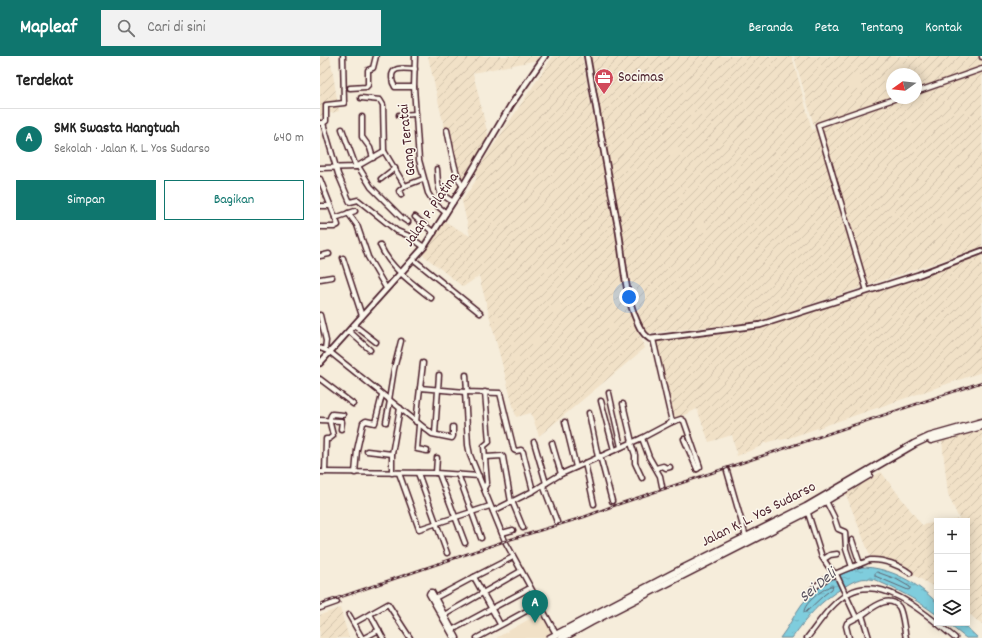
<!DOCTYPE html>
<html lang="id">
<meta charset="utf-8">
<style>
:root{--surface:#fff;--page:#f2f2f2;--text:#222;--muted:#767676;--line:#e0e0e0;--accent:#0f766e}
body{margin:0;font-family:Dekko,sans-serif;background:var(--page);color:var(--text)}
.controls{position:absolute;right:12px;bottom:12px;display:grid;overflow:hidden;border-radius:0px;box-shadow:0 2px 10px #0003}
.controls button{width:36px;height:36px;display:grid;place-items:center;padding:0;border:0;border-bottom:1px solid var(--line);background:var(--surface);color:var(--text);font:20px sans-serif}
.compass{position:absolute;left:566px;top:12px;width:36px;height:36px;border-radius:50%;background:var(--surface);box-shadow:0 2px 10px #0003;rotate:255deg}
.you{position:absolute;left:309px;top:241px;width:14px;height:14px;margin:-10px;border:3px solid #fff;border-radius:50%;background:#1a73e8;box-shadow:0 0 0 6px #1a73e833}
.badge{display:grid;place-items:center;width:26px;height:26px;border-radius:50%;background:var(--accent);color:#fff;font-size:13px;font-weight:700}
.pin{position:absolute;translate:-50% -33px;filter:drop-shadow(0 1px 2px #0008)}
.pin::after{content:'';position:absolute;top:21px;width:14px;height:12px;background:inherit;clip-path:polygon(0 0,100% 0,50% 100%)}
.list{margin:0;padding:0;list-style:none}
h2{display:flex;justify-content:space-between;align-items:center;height:52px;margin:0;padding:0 16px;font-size:17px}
h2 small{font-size:13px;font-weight:400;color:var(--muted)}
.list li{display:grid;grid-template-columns:26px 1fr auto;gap:12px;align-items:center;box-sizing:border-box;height:60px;padding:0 16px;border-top:1px solid var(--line)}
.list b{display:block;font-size:15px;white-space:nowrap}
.list p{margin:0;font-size:13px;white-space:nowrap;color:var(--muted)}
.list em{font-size:13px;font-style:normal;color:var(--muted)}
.actions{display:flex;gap:8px;padding:12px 16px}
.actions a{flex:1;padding:9px 0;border:1px solid var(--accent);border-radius:0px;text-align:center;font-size:14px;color:var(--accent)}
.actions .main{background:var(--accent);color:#fff}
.icon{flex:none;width:22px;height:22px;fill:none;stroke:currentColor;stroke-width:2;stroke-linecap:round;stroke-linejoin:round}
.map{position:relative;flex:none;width:662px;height:582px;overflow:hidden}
header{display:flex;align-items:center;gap:24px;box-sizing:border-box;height:56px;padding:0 20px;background:var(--accent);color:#fff}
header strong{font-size:19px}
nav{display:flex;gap:22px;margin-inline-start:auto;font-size:14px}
.search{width:280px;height:36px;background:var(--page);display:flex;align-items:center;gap:10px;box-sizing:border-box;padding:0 14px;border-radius:0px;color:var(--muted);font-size:15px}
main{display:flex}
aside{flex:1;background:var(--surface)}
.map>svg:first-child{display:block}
.built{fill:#f1e1c7}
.industrial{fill:url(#industrial-furrows)}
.water{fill:url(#water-ripples);stroke:#6a8796}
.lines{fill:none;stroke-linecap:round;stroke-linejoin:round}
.shore{stroke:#5f6572;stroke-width:1}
.minor-casing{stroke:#4a1f2b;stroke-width:7}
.tertiary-casing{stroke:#4a1f2b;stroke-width:8}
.trunk-casing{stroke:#4a1f2b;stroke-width:9}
.minor{stroke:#fbf7ec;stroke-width:4}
.tertiary{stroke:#fbf7ec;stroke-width:4.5}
.trunk{stroke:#fbf7ec;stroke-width:6}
.rail-casing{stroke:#4a1f2b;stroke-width:2.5}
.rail{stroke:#fbf7ec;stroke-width:1;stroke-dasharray:3;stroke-linecap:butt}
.labels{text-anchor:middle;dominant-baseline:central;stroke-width:3;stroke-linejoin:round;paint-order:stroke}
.poi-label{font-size:15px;fill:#4a1f2b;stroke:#fbf7ec;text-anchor:start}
.street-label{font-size:15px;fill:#4a1f2b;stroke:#fbf7ec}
.water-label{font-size:16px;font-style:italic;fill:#5a5360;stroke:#fbf7ec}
</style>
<header>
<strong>Mapleaf</strong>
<div class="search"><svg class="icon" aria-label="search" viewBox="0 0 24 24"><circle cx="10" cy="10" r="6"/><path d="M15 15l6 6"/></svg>Cari di sini</div>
<nav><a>Beranda</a><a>Peta</a><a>Tentang</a><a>Kontak</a></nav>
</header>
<main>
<aside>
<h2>Terdekat<small></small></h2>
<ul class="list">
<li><span class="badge">A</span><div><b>SMK Swasta Hangtuah</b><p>Sekolah · Jalan K. L. Yos Sudarso</p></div><em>640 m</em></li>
</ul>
<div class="actions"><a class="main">Simpan</a><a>Bagikan</a></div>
</aside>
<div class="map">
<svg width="662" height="582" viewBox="0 0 662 582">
<defs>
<pattern id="industrial-furrows" width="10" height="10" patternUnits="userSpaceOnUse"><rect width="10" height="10" fill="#f1e1c7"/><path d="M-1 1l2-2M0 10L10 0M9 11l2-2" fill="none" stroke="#d0c1ab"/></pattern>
<pattern id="water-ripples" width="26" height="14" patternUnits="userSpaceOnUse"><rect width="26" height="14" fill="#7fcddd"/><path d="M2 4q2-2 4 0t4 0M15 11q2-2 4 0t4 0" fill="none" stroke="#6fb0be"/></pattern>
</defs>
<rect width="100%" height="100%" fill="#f6eddb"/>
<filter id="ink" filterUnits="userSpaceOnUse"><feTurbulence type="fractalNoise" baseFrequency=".025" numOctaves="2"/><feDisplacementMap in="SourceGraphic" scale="8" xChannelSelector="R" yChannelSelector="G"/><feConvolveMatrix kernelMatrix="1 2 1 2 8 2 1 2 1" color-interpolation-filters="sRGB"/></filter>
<g filter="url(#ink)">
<!-- built -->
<polygon class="built" points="220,557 232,577 223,582 176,582"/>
<!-- industrial -->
<g class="industrial">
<polygon points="0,0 10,0 19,55 0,60"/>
<polygon points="108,0 221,0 218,4 153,17 169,83 138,132"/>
<polygon points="233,0 262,0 311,260 325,292 219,380 211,357 196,361 159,220 143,231 102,198 124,165 150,180 142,145 156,124 156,116"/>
<polygon points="271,0 472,0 492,74 585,42 596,42 596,38 661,16 660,12 596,34 596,18 572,18 572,42 573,42 494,70 474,0 662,0 662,191 438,266 328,277 321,266 311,227 282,75"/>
<polygon points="662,199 662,316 466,383 460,384 459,383 442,388 442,390 417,400 412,379 389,386 377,353 354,364 336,285 435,274"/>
<polygon points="662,372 662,569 647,556 647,465 626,465 639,463 628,438 622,385"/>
<polygon points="561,416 602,469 617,466 617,533 573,506 551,502 525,436"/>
<polygon points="20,552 29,582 0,582 0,559"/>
</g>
<!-- water -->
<g class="water">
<path d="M 541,511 C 570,511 598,527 617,547 L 617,559 C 598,545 586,538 564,528 C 559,526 555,523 550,523 C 540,521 532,526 524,531 C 499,546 489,559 472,582 L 460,582 C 468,572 474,559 482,548 C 496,531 519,517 541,511 Z"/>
<polygon points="627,567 642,567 658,582 646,582"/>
</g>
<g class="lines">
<!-- shore -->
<g class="shore">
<polygon points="557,516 576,523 590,531 590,533 588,534 555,520 555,518"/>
<path d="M 510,530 L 513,530 L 512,533 L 504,539 L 486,556 L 484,556 C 484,547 502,534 510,530 Z"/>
</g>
<!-- minor casing -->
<g class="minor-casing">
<g id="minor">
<polyline points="95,0 94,31 99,104 108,137 114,147 126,157"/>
<polyline points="662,0 662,1"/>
<path d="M 94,31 L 75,31 C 73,28 72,26 72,22 C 71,9 86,13 95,13"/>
<polyline points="30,32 46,31 48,29 48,14 53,12 56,0"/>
<polyline points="596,36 662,13"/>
<polyline points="41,42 60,44 63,49 64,95 85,130"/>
<polyline points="79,59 96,58"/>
<polyline points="42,61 42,81 50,92 53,102"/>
<polyline points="0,67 3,67 6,65 6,49 24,47 23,0"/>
<polyline points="3,67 18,118 29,144 30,146 38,144 77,175 89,180 104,191"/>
<polyline points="22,73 36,111"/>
<path d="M 127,74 C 130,86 135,123 143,130"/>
<polyline points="38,110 51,131 82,162 88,166"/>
<polyline points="0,112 36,111 64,95"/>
<polyline points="117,113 118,127 120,137 133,146"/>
<polyline points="0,123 18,169 14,171 0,171"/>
<polyline points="61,123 75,112"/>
<polyline points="81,139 79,135 85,130 103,123"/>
<polyline points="0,150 10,150"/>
<polyline points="28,157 37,169 48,201 66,232"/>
<polyline points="95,161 114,177"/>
<polyline points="15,162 35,155"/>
<path d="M 60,189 C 70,212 92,227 111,242"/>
<polyline points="0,200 9,198"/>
<polyline points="23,202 42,260"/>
<polyline points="93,203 160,257"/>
<polyline points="0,223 12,221"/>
<polyline points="547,235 498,69 577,42"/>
<polyline points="0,259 6,285 5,293"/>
<polyline points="34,269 56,286"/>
<polyline points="29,275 50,294"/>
<polyline points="0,292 10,296 112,378 132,382 133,380 133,371"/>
<polyline points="146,319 147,336"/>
<polyline points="0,323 33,348"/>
<polyline points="100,332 145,336 180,337 194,394 196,395 201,394 203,396 213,435"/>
<polyline points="145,336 148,389 150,399 185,485 236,578"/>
<polyline points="289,337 301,391"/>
<polyline points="69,344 74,313 81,285"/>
<polyline points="281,345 294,394"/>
<polyline points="303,348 312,386"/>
<polyline points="269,357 278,401"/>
<polyline points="0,364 21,365 22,366 21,373"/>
<polyline points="66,366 70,345"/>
<polyline points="96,366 103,307"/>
<polyline points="245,366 256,411"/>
<polyline points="352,366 361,363 364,365 380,411 377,413"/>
<polyline points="99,369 97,393 107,395"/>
<polyline points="115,378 119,319"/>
<polyline points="322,382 329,401 340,420 342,430"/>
<polyline points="364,383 377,413"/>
<polyline points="214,386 226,427"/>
<polyline points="232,387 241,418"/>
<polyline points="311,387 315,399 315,407 322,422"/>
<polyline points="47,395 72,398"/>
<polyline points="280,400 292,445"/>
<polyline points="166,401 182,400 183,401 191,446"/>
<polyline points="265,407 274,448"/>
<polyline points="336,412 343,410 346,412 350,411"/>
<polyline points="407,415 426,481"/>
<polyline points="0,416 116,417 159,420"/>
<path d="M 5,416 L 6,383 L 9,383 L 13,380 C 12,372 7,364 12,358 L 23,359"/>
<polyline points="35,417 37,394 43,367 46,365 55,367 62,339"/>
<polyline points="72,417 72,398 80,352"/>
<polyline points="79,417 99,473 170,450"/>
<polyline points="98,417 127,497"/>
<polyline points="116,417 117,402"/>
<polyline points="119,418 145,487"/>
<polyline points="138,418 161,482"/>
<polyline points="223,429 237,466"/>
<polyline points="164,432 167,427 164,390 169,386 165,336"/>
<polyline points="192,445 203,472"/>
<polyline points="506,445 514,461 518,473 525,476 526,493 532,511"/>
<polyline points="487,454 502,501 508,510 517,520 536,561"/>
<polyline points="173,455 213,435 241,418 322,382 352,366 333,283"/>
<polyline points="182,477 193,474"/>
<polyline points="532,484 540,508"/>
<polyline points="504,503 510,499 517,498"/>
<polyline points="154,521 180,568"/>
<path d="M 492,534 C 507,518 530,512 550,504 C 563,503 579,509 590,517"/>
<polyline points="115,542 154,521 193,501"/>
<polyline points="0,552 17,546"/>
<polyline points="50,558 63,582"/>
<polyline points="29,559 42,582"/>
<polyline points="124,559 201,515"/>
<path d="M 542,559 C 551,553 569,537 579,551 C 583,557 584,574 586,582"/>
<polyline points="34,567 68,548 90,582"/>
<polyline points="132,574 210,532"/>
<polyline points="44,582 59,574"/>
<polyline points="134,582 109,538 110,536 112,536 137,582"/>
<polyline points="157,582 219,548"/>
<path d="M 487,582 C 499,567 511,547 529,537 C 564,518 609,561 635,582"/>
<polyline points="529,582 526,570 527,567 542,559 549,582"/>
</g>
</g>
<!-- tertiary casing -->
<g class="tertiary-casing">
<g id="tertiary">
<path d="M 267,0 C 277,57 287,114 298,171 C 303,200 304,230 314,258 C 318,268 321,277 330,283 L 440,269 L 598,219 L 662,195"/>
<polyline points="0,307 104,191 143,130 191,49 225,0"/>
</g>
</g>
<!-- trunk casing -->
<g class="trunk-casing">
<g id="trunk">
<polyline points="611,384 662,370"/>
<polyline points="230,582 358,515 486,451 594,388 609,381 662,366"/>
<polyline points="242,582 271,566 487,456 549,419"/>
</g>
</g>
<!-- minor -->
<use href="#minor" class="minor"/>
<!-- tertiary -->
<use href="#tertiary" class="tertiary"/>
<!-- trunk -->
<use href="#trunk" class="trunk"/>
<!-- rail casing -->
<g class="rail-casing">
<polyline id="rail" points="0,548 185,485 264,461 293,450 662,326"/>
</g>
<!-- rail -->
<use href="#rail" class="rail"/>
</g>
</g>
<!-- icons -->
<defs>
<g id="office-pin" transform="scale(1)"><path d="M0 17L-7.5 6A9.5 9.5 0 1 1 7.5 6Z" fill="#d1495b" stroke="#fbf7ec"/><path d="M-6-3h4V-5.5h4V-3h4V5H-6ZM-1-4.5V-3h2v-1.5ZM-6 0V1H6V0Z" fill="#fff"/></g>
</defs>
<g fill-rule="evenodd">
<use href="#office-pin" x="284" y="22"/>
</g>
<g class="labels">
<!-- poi labels -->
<g class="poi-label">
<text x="298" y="22">Socimas</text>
</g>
<!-- street labels -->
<g class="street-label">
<text transform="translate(88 84) rotate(-96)">Gang Teratai</text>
<text transform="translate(112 154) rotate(-56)">Jalan P. Platina</text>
<text transform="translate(439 459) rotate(-27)">Jalan K. L. Yos Sudarso</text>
</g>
<!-- water labels -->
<g class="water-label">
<text transform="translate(498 530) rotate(-40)">Sei Deli</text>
</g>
</g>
</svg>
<div class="controls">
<button>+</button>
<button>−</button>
<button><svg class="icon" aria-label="layers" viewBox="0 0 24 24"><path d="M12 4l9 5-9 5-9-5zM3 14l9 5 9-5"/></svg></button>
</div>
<svg class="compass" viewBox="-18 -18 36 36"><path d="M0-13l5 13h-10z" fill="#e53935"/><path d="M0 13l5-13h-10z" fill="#767676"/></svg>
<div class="you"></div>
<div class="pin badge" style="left:215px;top:567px">A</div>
</div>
</main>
